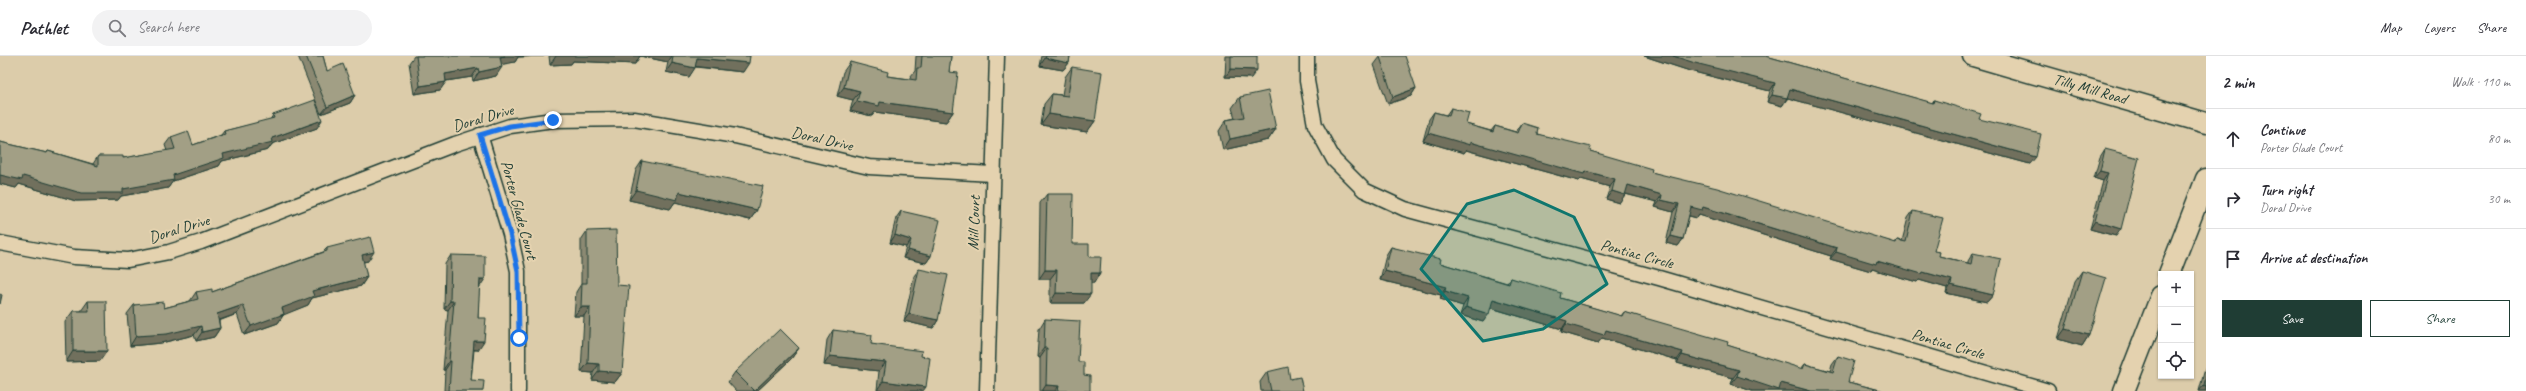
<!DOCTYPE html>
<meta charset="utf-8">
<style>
:root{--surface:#fff;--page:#f2f2f3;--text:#2b2b33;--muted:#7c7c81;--line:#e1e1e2;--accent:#1f3d34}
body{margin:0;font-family:Caveat,sans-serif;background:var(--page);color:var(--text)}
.controls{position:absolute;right:12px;bottom:12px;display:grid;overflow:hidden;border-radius:0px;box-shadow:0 1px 3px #0004}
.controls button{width:36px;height:36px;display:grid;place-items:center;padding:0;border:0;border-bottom:1px solid var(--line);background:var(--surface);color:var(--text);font:20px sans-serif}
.stop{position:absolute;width:12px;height:12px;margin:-9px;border:3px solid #1a73e8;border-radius:50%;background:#fff}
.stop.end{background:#1a73e8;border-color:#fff;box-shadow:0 1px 4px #0008}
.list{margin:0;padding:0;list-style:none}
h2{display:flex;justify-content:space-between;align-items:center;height:52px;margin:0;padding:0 16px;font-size:17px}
h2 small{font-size:13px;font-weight:400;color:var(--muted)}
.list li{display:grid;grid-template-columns:26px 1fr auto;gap:12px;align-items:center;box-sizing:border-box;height:60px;padding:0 16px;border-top:1px solid var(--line)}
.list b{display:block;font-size:15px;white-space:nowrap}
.list p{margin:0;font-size:13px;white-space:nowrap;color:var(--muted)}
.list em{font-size:13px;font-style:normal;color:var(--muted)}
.actions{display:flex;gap:8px;padding:12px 16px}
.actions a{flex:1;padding:9px 0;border:1px solid var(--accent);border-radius:0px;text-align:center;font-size:14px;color:var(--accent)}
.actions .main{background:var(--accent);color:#fff}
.icon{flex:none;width:22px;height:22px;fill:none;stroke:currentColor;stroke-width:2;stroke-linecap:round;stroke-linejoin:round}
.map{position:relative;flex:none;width:2206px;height:335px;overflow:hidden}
header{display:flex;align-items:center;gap:24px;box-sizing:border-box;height:56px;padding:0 20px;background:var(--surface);border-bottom:1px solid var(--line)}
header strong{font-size:19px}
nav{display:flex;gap:22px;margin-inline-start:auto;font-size:14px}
.search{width:280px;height:36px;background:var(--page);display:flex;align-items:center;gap:10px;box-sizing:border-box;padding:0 14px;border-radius:22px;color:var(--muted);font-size:15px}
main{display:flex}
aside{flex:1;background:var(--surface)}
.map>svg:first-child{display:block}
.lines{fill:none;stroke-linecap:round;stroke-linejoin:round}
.street-casing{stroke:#1f3d34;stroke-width:17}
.secondary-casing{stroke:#1f3d34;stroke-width:23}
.street{stroke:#e4d2af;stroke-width:14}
.secondary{stroke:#e4d2af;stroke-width:20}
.wall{fill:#8b8972;stroke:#1f3d34}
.shaded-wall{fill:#716f5d;stroke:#1f3d34}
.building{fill:#a29f85;stroke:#1f3d34}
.route{stroke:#1a73e8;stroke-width:5}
.marked{fill:#0f766e;fill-opacity:0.2;stroke:#0f766e;stroke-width:3;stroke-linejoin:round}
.labels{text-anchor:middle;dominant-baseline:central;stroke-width:4;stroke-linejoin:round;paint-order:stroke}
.street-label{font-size:16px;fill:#1f3d34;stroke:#e4d2af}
</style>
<header>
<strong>Pathlet</strong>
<div class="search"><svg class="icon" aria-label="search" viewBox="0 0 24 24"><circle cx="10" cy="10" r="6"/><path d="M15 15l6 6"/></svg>Search here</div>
<nav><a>Map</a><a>Layers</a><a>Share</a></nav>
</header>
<main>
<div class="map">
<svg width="2206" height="335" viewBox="0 0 2206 335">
<rect width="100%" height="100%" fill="#dcccaa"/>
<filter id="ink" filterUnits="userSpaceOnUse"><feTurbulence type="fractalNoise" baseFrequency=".025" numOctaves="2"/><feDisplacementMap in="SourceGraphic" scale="8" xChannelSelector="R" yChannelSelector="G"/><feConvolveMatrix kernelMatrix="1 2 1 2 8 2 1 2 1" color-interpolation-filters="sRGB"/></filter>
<g filter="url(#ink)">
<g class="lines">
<!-- street casing -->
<g class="street-casing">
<g id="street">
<polyline points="1307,0 1307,25 1315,69 1334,104 1364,134 1405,153 1659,222 2048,335"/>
<polyline points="480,79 510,178 518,215 518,335"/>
<polyline points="0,187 74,201 128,204 169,196 201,186 455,88 510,70 553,64 634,63 735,80 869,111 992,118"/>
<polyline points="987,335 997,0"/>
</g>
</g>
<!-- secondary casing -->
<g class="secondary-casing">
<g id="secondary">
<polyline points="1973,0 2206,67"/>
<polyline points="2169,218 2206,123"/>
<polyline points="2124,335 2161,240"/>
</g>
</g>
<!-- street -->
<use href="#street" class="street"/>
<!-- secondary -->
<use href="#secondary" class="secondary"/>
</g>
<!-- wall -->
<g class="wall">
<polygon points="298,0 323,0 327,15 355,39 350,47 321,58"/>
<polygon points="414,0 544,0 518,1 515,6 502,8 496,20 473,25 472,21 446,25 440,34 414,38 409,7"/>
<polygon points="549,0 750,0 743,16 695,11 689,21 666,16 668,6 640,0 635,8 573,5 571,8 550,9"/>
<polygon points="916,0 951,0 949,16 953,56 946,66 875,56 872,60 850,55 853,44 837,40 843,16 850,6 887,20 910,23 910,21 915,15"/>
<polygon points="1042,0 1070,0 1069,7 1063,14 1040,10"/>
<polygon points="1226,0 1257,0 1251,22 1225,21"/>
<polygon points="1644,0 1766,0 1932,47 1934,44 1979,63 2030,108 1788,42 1782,50 1767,46 1770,35 1690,15"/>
<polygon points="1380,1 1416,32 1411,40 1388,48 1374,9"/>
<polygon points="1072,11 1095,65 1087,76 1041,69 1044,48 1052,38 1062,39 1065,21"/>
<polygon points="1240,41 1276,73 1268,84 1223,94 1219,75 1226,64 1235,62 1232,52"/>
<polygon points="1451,52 1466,68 1491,75 1495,70 1516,76 1522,67 1537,78 1590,95 1651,116 1895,187 1897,184 1902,185 1908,162 1913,155 1934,195 1939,200 1968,207 1968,205 1973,197 1993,239 1987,246 1946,237 1947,232 1919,224 1917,226 1872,213 1871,215 1830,203 1831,200 1699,159 1697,162 1689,160 1683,183 1678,190 1666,187 1673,156 1655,151 1657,146 1625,138 1619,147 1606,143 1610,131 1581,123 1579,125 1466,94 1464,97 1423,85 1429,63 1434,56 1446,59"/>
<polygon points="273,59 317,72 272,88 268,94 222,105 219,110 173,125 168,132 121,140 118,144 76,145 19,128 16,132 0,128 0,86 47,97 48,95 93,108 98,100 123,102 167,95 165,89 171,81 193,89 221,79 224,75 270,64"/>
<polygon points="2105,93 2116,180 2090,173 2103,125 2094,122 2100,101"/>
<polygon points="642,105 757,154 750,164 675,146 670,153 629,144 636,114"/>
<polygon points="1047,138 1072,188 1089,201 1094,227 1091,227 1084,247 1050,247 1050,223 1039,223 1040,147"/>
<polygon points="901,155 931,200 926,207 903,202 906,191 890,187 896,162"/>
<polygon points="587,175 617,229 622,317 615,326 592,324 593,317 581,316 584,260 574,260 576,236 581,228 581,184"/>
<polygon points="1391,191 1440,207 1507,227 1511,222 1560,242 1621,260 1624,256 1801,313 1805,308 1830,315 1832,308 1838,300 1848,326 1884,335 1752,335 1731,328 1733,322 1677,307 1677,304 1602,282 1598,287 1561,276 1562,273 1491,252 1483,266 1460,259 1463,250 1440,243 1441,239 1380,224 1386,199"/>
<polygon points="327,192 368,205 363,206 367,221 361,230 312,242 308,249 284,258 278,267 244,279 237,258 219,265 220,272 214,281 196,285 194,279 161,287 130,290 127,258 134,249 164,252 190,245 196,236 212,236 323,196"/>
<polygon points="451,199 479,231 478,262 478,294 474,294 471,324 483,335 444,335 445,314 443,314 448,254 444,253 445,208"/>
<polygon points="919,213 938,264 933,272 904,265 914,220"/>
<polygon points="2082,215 2089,279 2082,290 2058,283 2075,225"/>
<polygon points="88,245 100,305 66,306 65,266 73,255 81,255"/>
<polygon points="1045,263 1078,306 1090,335 1040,335 1040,302 1037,301 1039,273"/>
<polygon points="833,274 871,288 921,300 923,335 883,335 877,334 879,315 824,309 827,284"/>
<polygon points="799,292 791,303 757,335 736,335 728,326 735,316"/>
<polygon points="2206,309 2206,335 2199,335"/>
<polygon points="1267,316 1290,323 1303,335 1261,335 1260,326"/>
</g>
<!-- shaded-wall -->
<g class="shaded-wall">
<polygon points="505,0 544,0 518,1 515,6 494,10 500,1"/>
<polygon points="556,0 672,0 668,6 640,0 635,8 573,5 571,8 550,9"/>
<polygon points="1644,0 1673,0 1775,27 1770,35 1690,15"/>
<polygon points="697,2 749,7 743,16 691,10"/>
<polygon points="1045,2 1069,7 1063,14 1040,10"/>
<polygon points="672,7 695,12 689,21 666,16"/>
<polygon points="502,11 496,20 473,25 479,16"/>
<polygon points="478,12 472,21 439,26 445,18"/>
<polygon points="1231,13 1257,14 1251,22 1225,21"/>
<polygon points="446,26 440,34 414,38 420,30"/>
<polygon points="844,31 860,35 853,44 837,40"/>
<polygon points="1416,32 1411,40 1388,48 1393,41"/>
<polygon points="1790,33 2036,101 2030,108 1784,41"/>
<polygon points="355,39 350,47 321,58 327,51"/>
<polygon points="1772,39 1787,42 1782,50 1767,46"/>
<polygon points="857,45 880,46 953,56 946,66 875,56 872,60 850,55"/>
<polygon points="1049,58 1095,65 1087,76 1041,69"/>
<polygon points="322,64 317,72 272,88 268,94 222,105 219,110 173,125 168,132 121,140 118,144 76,145 19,128 16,132 0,128 0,119 23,120 123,133 173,119 223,98 272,82"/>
<polygon points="1276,73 1268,84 1223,94 1230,83"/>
<polygon points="1428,77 1470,86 1585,115 1615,123 1610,131 1581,123 1579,125 1466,94 1464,97 1423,85"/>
<polygon points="2100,115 2108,117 2103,125 2094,122"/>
<polygon points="1628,129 1662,139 1657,146 1622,137"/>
<polygon points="636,134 679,136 757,154 750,164 675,146 670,153 629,144"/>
<polygon points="1612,135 1625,139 1619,147 1606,143"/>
<polygon points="1661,144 1679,148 1673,156 1655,151"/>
<polygon points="1691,151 1703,151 1837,192 1831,200 1699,159 1697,162 1686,159"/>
<polygon points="2095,165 2121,173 2116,180 2090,173"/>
<polygon points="895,179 911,184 906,191 890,187"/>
<polygon points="1671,180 1683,183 1678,190 1666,187"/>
<polygon points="908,194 931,200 926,207 903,202"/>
<polygon points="374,196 368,205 355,208 362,199"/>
<polygon points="1836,196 1923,216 1952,224 1947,232 1919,224 1917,226 1872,213 1871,215 1830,203"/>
<polygon points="1045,214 1057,214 1050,223 1039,223"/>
<polygon points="1385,215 1446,231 1441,239 1380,224"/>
<polygon points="1091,217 1100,217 1094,227 1085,227"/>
<polygon points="367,221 361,230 312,242 308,249 281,260 284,258 278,267 244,279 251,270 312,235"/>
<polygon points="480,223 485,223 479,232"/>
<polygon points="1951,229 1993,239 1987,246 1946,237"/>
<polygon points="1445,235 1468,242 1463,250 1440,243"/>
<polygon points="1056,237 1091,238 1084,247 1050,247"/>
<polygon points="1493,243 1567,265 1562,273 1488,251"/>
<polygon points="450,245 454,245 448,254 444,253"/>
<polygon points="243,249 237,258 211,267 217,258"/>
<polygon points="581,251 590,251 584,260 574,260"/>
<polygon points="1466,251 1489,258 1483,266 1460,259"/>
<polygon points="909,258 938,264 933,272 904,265"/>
<polygon points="1566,268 1606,274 1683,296 1677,304 1602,282 1598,287 1561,276"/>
<polygon points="201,270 194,279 161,287 130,290 136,280"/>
<polygon points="220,272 214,281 196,285 202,276"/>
<polygon points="2065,273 2089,279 2082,290 2058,283"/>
<polygon points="474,285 484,285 478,294 468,293"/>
<polygon points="799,292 791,303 757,335 754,335"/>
<polygon points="1044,292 1047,292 1040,302 1037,301"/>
<polygon points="73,295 107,295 100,305 66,306"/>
<polygon points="1682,299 1739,314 1733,322 1677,307"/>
<polygon points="830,300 886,306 879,315 824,309"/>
<polygon points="449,305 451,305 445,314 443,314"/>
<polygon points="588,307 599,308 593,317 581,316"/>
<polygon points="599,315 622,317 615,326 592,324"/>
<polygon points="1737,320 1781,327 1811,335 1752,335 1731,328"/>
<polygon points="883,325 926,331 923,335 883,335 877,334"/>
<polygon points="1046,329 1059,330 1055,335 1042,335"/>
<polygon points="2204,329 2206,330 2206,335 2199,335"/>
</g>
<!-- building -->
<g class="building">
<polygon points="306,0 323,0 327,15 343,8 355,39 327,51"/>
<polygon points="416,0 505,0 500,1 502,11 479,16 478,12 445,18 446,26 420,30"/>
<polygon points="673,0 750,0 749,7 697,2 695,12 672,7"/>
<polygon points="922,0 951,0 949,16 958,17 953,56 880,46 879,50 857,45 860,35 844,31 850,6 888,16 887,20 916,24 917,12 921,12"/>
<polygon points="1046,0 1070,0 1069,7 1045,2"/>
<polygon points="1231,0 1257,0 1257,14 1231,13"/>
<polygon points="1383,0 1405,0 1416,32 1393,41 1380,1"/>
<polygon points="1673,0 1766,0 1933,47 1934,44 1981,58 1979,63 2041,78 2036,101 1790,33 1787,42 1772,39 1775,27 1695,7"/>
<polygon points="1072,11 1102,16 1095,65 1049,58 1052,38 1068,40"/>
<polygon points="1268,35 1276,73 1230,83 1226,64 1244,61 1240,41"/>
<polygon points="315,44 322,64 272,82 273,86 223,98 224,102 173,119 174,124 123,133 123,137 81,137 23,120 22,124 0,119 0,86 47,97 48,95 98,110 98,100 123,100 123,102 175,93 171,81 188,75 193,89 225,78 224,75 274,62 273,59"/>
<polygon points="1451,52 1469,57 1466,68 1493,76 1495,70 1518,77 1522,67 1538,72 1537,78 1591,91 1590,95 1652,113 1651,116 1717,132 1896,187 1897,184 1906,186 1913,155 1943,162 1934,195 1940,196 1939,200 1971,208 1973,197 2001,203 1993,239 1951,229 1952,224 1923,216 1922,218 1877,205 1876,208 1836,196 1837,192 1703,151 1702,154 1691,151 1683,183 1671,180 1679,148 1661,144 1662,139 1628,129 1625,139 1612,135 1615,123 1585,115 1584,118 1470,86 1470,89 1428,77 1434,56 1449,60"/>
<polygon points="2105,93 2139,102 2121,173 2095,165 2108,117 2100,115"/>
<polygon points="642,105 763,130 757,154 679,136 677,144 636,134"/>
<polygon points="1047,138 1073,138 1072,188 1089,188 1089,201 1101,201 1100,217 1091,217 1091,238 1056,237 1057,214 1045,214"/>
<polygon points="901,155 940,164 931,200 908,194 911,184 895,179"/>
<polygon points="616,174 617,229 629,230 622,317 599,315 599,308 588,307 590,251 581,251 582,227 587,227 587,175"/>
<polygon points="370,181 374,196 362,199 367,221 312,235 314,240 282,252 284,258 251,270 243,249 217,258 220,272 202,276 201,270 167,278 136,280 134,249 163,246 164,252 198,243 196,236 212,233 212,236 327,195 327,192"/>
<polygon points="1391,191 1441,203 1440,207 1509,228 1511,222 1561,237 1560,242 1622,260 1624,256 1728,286 1727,289 1803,313 1805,308 1833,316 1838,300 1854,305 1848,326 1884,335 1811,335 1781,327 1779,334 1737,320 1739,314 1682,299 1683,296 1606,274 1604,279 1566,268 1567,265 1493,243 1489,258 1466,251 1468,242 1445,235 1446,231 1385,215"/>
<polygon points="451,199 485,200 485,223 480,223 478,262 486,262 484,285 474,285 471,324 484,325 483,335 449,335 451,305 449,305 454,245 450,245"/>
<polygon points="919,213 948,219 938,264 909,258"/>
<polygon points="2082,215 2106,222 2089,279 2065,273"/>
<polygon points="0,238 2,239 0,248"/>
<polygon points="88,245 106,245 107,295 73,295 73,255 89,255"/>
<polygon points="1045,263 1080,265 1078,306 1084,306 1084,319 1090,320 1090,335 1058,335 1059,330 1046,329 1047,292 1044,292"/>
<polygon points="780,273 799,292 754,335 735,316"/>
<polygon points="833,274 872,279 871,288 922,295 921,300 930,302 926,331 883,325 886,306 830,300"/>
<polygon points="1288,311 1290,323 1300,321 1303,335 1271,335 1267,316"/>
<polygon points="2206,320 2206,330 2204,329"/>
</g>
</g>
<g class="lines" filter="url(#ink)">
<!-- route -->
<polyline class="route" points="519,282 518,215 510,178 480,79 510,70 553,64"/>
</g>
<!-- marked area -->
<path class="marked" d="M 1514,134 L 1574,161 L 1607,228 L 1543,273 L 1483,285 L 1421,213 L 1467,148 Z"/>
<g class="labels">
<!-- street labels -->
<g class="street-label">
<text transform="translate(2090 33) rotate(16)">Tilly Mill Road</text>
<text transform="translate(483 62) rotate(-16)">Doral Drive</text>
<text transform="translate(822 83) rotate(13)">Doral Drive</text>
<text transform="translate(519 154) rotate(75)">Porter Glade Court</text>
<text transform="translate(974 167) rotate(-88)">Mill Court</text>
<text transform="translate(179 173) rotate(-17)">Doral Drive</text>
<text transform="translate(1637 198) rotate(15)">Pontiac Circle</text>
<text transform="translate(1948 288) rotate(16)">Pontiac Circle</text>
</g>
</g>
</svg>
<div class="controls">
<button>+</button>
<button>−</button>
<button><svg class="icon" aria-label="locate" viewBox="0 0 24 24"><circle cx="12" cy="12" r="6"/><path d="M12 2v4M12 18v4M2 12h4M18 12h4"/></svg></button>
</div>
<div class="stop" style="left:519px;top:282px"></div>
<div class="stop end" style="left:553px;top:64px"></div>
</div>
<aside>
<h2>2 min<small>Walk · 110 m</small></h2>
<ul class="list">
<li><svg class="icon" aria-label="ahead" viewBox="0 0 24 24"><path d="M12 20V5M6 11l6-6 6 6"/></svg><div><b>Continue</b><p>Porter Glade Court</p></div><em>80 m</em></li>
<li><svg class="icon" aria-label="right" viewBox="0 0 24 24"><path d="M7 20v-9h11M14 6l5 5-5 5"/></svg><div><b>Turn right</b><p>Doral Drive</p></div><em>30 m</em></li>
<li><svg class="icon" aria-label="arrive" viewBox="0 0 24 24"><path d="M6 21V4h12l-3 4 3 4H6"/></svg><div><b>Arrive at destination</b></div></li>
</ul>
<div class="actions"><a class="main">Save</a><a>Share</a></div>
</aside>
</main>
